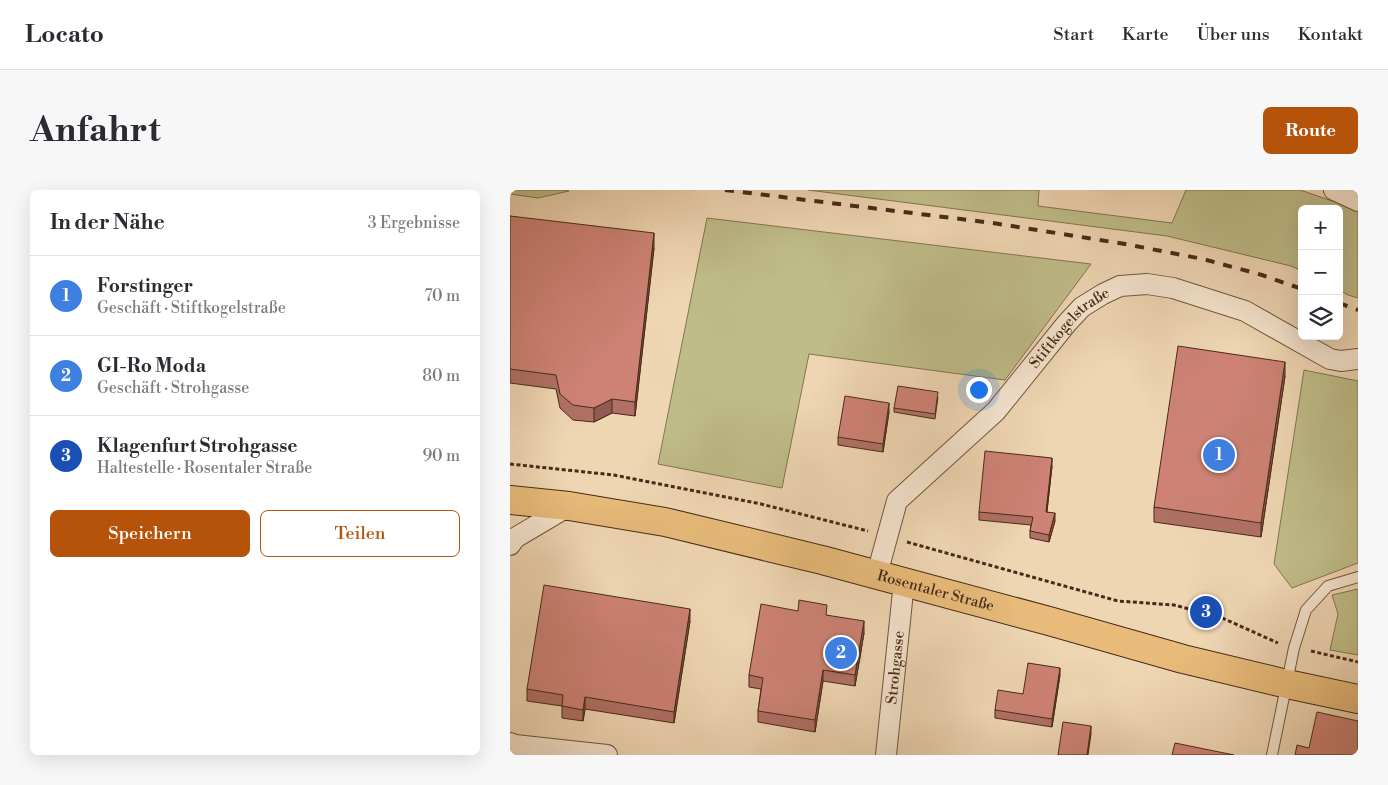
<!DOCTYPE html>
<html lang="de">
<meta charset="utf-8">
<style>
:root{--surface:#fff;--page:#f7f7f7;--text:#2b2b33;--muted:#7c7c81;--line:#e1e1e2;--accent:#b45309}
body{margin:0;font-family:"Libre Bodoni",serif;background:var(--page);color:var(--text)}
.controls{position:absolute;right:15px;top:15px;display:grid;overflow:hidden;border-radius:8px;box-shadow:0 5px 20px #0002}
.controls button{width:45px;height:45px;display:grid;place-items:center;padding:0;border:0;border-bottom:1px solid var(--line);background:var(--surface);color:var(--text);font:25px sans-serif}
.you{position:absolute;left:468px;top:199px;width:18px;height:18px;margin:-12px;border:4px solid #fff;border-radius:50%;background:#1a73e8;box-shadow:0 0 0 8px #1a73e833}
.badge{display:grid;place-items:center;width:32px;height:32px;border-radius:50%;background:var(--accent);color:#fff;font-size:16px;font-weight:700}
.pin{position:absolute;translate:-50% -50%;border:2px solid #fff;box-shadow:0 1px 5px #0006}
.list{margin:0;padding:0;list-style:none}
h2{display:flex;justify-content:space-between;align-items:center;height:65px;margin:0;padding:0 20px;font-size:21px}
h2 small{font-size:16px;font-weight:400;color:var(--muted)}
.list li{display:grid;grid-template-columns:32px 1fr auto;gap:15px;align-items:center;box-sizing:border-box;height:80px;padding:0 20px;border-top:1px solid var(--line)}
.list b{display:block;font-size:19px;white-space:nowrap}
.list p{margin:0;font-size:16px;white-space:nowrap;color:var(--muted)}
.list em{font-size:16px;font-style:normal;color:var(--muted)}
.actions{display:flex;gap:10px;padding:15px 20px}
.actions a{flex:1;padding:11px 0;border:1px solid var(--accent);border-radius:8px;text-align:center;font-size:18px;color:var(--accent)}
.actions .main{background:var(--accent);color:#fff}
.icon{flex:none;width:28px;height:28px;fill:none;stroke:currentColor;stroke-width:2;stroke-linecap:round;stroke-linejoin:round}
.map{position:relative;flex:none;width:848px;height:565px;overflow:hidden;border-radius:8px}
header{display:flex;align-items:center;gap:30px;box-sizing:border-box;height:70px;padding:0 25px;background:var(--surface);border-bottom:1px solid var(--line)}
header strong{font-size:24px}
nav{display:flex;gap:28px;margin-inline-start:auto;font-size:18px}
.intro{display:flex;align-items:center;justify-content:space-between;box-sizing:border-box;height:120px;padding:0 30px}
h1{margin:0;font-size:35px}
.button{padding:12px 22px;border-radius:8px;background:var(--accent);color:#fff;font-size:18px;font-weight:700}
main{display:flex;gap:30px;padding:0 30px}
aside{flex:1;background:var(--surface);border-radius:8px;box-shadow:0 5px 20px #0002}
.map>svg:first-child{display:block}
.green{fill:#bfbc89;stroke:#837450}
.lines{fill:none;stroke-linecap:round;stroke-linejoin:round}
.lane-casing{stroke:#71563f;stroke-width:12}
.street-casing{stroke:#71563f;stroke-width:22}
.primary-casing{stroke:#472b18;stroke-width:30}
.path{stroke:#472b18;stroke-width:3;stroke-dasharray:4 2.5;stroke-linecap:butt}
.lane{stroke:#f5e4ce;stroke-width:10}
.street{stroke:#f5e4ce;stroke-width:20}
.primary{stroke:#e8bb7a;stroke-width:28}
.rail{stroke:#472b18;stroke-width:4;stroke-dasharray:9 9;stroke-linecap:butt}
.wall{fill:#b07065;stroke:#472b18}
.shaded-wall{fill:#905b52;stroke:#472b18}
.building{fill:#cd8275;stroke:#472b18}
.labels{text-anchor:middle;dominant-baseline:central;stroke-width:4.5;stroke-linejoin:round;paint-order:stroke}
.street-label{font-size:15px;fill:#472b18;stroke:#f5e4ce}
</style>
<header>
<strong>Locato</strong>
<nav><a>Start</a><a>Karte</a><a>Über uns</a><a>Kontakt</a></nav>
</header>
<div class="intro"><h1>Anfahrt</h1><a class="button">Route</a></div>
<main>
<aside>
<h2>In der Nähe<small>3 Ergebnisse</small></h2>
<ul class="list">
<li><span class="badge" style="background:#3f7fe0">1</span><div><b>Forstinger</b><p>Geschäft · Stiftkogelstraße</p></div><em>70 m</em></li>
<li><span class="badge" style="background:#3f7fe0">2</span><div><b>GI-Ro Moda</b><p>Geschäft · Strohgasse</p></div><em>80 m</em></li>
<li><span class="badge" style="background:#1a4fb4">3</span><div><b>Klagenfurt Strohgasse</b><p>Haltestelle · Rosentaler Straße</p></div><em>90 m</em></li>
</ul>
<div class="actions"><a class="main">Speichern</a><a>Teilen</a></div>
</aside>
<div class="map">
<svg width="848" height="565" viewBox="0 0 848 565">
<rect width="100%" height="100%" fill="#efd6b3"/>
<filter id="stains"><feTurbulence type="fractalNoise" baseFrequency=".004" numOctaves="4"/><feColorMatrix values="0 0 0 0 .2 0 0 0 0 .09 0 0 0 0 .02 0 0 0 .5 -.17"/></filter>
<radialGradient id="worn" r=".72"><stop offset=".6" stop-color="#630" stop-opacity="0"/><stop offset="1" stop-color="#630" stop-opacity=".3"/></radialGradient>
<!-- green -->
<g class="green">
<polygon points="0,0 52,0 59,1 28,8 0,4"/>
<polygon points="298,0 529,0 528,16 662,33 676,0 790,0 840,17 848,22 848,108 838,105 829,100 829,19 792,19 792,81 781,76 657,46"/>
<polygon points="197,28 581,74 495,190 299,164 272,298 148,274"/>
<polygon points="794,180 848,191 848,373 782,398 764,374"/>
<polygon points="848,399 848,465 820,460 828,424 822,405"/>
</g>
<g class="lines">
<!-- lane casing -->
<g class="lane-casing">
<polyline id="lane" points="762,565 784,458 796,420 818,396 848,387"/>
</g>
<!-- street casing -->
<g class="street-casing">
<g id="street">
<polyline points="824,0 848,11"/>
<polyline points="0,355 5,348 59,316"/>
<path id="s1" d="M 367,384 L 387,311 L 486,221 L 557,133 L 572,117 L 593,104 L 610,96 L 637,94 L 663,98 L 735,121 L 820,169 L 831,171 L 848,169"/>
<polyline points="0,553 5,555 97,565"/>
<path id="s2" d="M 376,565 L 394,392"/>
</g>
</g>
<!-- primary casing -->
<g class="primary-casing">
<g id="primary">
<path id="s3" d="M 0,310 L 59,316 L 155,332 L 312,370 L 539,431 L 673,469 L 777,494 L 848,509"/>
</g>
</g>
<!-- path -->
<g class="path">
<polyline points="0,274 104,285 251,314 358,341"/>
<polyline points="397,352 608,411 664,415 710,427 768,453"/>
<polyline points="801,461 848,472"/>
</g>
<!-- lane -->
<use href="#lane" class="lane"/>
<!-- street -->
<use href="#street" class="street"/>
<!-- primary -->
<use href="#primary" class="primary"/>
<!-- rail -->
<g class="rail">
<polyline points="215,0 483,33 615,54 693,69 752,85 792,99"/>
<polyline points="829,113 848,120"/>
</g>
</g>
<!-- wall -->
<g class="wall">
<polygon points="0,26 144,58 125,226 102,223 84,232 63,230 50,218 46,199 0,193"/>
<polygon points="775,186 751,347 644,332 644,317"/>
<polygon points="428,207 425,229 384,222 384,218"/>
<polygon points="379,222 373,262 328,255 328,247"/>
<polygon points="542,276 537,322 545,331 539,352 520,348 520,341 521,335 469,330 469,322"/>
<polygon points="317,425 354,443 345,496 313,491 305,542 248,532 248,521 251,499 239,497 239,485"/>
<polygon points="180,431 164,533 75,519 73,531 52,528 52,516 17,511 17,499"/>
<polygon points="550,485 542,537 485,528 485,520 513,504"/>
</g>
<!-- shaded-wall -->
<g class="shaded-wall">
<polygon points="144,43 144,58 125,226 125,212"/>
<polygon points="775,172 775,186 751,347 751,333"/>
<polygon points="102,209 102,223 84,232 84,218"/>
<polygon points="379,213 379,222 373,262 373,254"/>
<polygon points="542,268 542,276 536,329 536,322"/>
<polygon points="545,323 545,331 539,352 539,345"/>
<polygon points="180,419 180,431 164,533 164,522"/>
<polygon points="354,431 354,443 345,496 345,485"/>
<polygon points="550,478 550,485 542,537 542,529"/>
<polygon points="313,480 313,491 305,542 305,530"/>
<polygon points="75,507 75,519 73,531 73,520"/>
<polygon points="581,536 581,544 578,565 577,565"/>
</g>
<!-- building -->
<g class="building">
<polygon points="0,26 144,43 125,212 102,209 84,218 63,215 50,204 46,185 0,179"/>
<polygon points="668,156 775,172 751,333 644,317"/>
<polygon points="388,196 428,202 425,224 384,218"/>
<polygon points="335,206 379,213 373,254 328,247"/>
<polygon points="475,261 542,268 536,322 545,323 539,345 520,341 523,327 469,322"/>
<polygon points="34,395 180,419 164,522 75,507 73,520 52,516 53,505 17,499"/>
<polygon points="289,410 317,415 316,425 354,431 345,485 313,480 305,530 248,521 253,488 239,485 251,414 288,421"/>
<polygon points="518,473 550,478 542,529 485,520 488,500 513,504"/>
<polygon points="807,522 848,531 848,565 785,565 787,555 799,558"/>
<polygon points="553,532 581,536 577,565 548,565"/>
<polygon points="665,553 724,565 662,565"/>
</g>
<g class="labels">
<!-- street labels -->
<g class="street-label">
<text stroke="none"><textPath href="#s1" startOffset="321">Stiftkogelstraße</textPath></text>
<text stroke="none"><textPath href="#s3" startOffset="436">Rosentaler Straße</textPath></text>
<text stroke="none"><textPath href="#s2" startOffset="88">Strohgasse</textPath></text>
</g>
</g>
<rect width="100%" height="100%" filter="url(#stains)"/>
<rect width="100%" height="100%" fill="url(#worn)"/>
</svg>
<div class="controls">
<button>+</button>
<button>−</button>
<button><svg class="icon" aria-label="layers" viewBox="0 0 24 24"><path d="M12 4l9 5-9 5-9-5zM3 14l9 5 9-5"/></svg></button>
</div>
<div class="you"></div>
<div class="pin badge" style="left:709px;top:265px;background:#3f7fe0">1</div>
<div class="pin badge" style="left:331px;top:463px;background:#3f7fe0">2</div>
<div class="pin badge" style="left:696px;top:422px;background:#1a4fb4">3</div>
</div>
</main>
